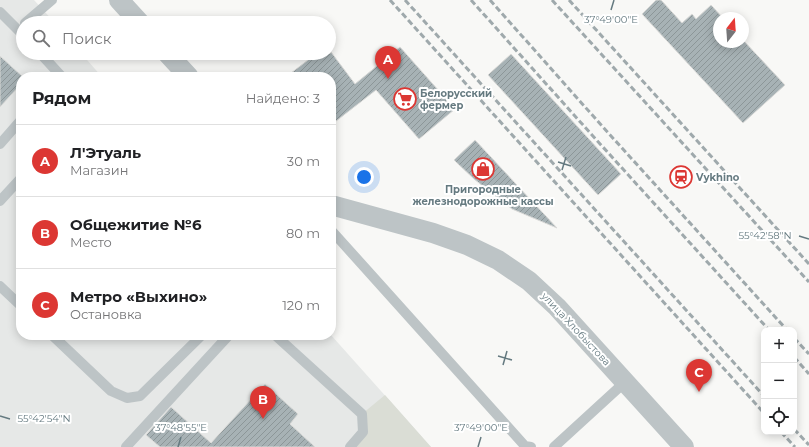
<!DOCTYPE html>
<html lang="ru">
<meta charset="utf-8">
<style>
:root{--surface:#fff;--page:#f6f6f6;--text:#202124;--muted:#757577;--line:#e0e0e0;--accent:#dc3733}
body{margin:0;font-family:Montserrat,sans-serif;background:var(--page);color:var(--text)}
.controls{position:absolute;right:12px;bottom:12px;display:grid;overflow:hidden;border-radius:8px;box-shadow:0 2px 10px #0003}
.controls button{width:36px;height:36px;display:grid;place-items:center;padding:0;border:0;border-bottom:1px solid var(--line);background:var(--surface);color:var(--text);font:20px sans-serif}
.compass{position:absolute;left:713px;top:12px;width:36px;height:36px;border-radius:50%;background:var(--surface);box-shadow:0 2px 10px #0003;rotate:17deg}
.you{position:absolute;left:364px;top:177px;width:14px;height:14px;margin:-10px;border:3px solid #fff;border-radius:50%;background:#1a73e8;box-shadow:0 0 0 6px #1a73e833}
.badge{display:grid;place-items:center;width:26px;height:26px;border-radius:50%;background:var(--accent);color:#fff;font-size:13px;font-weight:700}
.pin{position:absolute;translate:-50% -33px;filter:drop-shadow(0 1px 2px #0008)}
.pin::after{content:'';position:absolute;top:21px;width:14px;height:12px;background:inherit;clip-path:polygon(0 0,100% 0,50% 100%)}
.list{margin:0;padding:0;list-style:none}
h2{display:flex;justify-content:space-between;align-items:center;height:52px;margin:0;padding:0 16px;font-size:17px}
h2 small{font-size:13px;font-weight:400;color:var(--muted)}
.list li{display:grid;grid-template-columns:26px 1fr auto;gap:12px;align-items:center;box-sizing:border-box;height:72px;padding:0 16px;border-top:1px solid var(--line)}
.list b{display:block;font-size:15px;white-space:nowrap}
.list p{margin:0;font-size:13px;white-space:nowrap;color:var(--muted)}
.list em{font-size:13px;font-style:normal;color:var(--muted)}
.icon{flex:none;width:22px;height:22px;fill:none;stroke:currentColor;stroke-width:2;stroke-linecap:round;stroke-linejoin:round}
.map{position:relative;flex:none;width:809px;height:447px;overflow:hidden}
.search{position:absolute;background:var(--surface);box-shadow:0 2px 10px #0003;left:16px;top:16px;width:320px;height:44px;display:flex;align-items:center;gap:10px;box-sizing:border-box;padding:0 14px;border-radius:22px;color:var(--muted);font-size:15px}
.panel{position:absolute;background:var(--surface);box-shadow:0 2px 10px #0003;left:16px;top:72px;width:320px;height:268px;border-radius:16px}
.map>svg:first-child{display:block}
.built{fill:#e6e8e7}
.grass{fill:#daddd5}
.building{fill:url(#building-hatch);stroke:#dadad8}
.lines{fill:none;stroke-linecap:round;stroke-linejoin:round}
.lane{stroke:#bdc4c6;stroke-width:10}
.street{stroke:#bdc4c6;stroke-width:20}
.rail{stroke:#9fa9ac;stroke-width:3;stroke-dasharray:6 3;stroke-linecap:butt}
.ticks{fill:none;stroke:#657a80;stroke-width:1.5}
.labels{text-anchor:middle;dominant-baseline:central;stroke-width:4;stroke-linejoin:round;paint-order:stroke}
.poi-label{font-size:10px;font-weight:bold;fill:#657a80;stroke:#fff;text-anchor:start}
.street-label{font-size:10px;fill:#657a80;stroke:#fff}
.ticks-label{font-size:10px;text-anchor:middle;fill:#657a80;stroke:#fff;stroke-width:4;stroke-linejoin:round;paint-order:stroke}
</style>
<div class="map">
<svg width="809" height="447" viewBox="0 0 809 447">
<defs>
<pattern id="building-hatch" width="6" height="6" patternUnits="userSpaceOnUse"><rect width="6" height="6" fill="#a7b2b5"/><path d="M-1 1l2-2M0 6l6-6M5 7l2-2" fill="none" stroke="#8c9698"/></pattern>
</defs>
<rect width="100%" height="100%" fill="#f8f8f6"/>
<!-- built -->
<polygon class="built" points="0,0 34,0 55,23 23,23 23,53 81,53 102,77 21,77 21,335 331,335 431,447 0,447"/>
<!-- grass -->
<polygon class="grass" points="385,395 431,447 350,447 363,432 362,414"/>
<!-- building -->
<g class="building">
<polygon points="656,0 661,0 682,23 692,14 696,19 711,5 723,18 719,18 719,42 743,42 743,40 785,85 743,123 642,14"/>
<polygon points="400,47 455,109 419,139 376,90 331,125 331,77 286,77 317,53 331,53 331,52 355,84"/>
<polygon points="511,54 621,174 598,195 488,75"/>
<polygon points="0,56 23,77 21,77 21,84 0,107"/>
<polygon points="475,140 557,228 512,209 474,179 454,160"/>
<polygon points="265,384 298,414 290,424 315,447 160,447 146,435 171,407 211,443"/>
</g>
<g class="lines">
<!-- lane -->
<g class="lane">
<polyline points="0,12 23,35"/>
<polyline points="25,23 52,0"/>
<polyline points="40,53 62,77"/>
<polyline points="0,144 21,120"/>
<polyline points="0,201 21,178"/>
<polyline points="331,230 525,446 531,447"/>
<polyline points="0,286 21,306"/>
<polyline points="52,335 111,391 127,398 140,396 202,335"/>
<polyline points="275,335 362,414 363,432 350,447"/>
<polyline points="126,447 229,335"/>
<polyline points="554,447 625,382"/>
</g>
<!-- street -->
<g class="street">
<polyline points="119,0 140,23"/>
<polyline points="167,53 189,77"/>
<polyline points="331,205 433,233 467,245 498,260 529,281 557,307 684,447"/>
</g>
<!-- rail -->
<g class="rail">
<polyline points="390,0 764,413"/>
<polyline points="405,0 764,396"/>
<polyline points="471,0 592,135 769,330"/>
<polyline points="490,0 602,126 787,330"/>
<polyline points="552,0 809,282"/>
<polyline points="569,0 809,264"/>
<polyline points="794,338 809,354"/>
<polyline points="794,357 809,374"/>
<polyline points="794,429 809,445"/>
<polyline points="781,432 795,447"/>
</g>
</g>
<!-- ticks -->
<path class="ticks" d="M 611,10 L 614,0M 558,162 L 571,166M 562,170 L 566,157M 799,236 L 809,239M 498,356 L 512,360M 503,365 L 507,351M 0,416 L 10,419M 178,447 L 181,437M 478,447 L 481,437"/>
<!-- icons -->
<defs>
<g id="supermarket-ring" transform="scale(1.15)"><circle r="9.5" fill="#fff" stroke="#dc3733" stroke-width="1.5"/><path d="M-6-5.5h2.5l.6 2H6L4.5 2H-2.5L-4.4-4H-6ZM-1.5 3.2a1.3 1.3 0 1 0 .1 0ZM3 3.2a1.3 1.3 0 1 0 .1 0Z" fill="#dc3733"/></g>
<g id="shop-ring" transform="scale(1.15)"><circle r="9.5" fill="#fff" stroke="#dc3733" stroke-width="1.5"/><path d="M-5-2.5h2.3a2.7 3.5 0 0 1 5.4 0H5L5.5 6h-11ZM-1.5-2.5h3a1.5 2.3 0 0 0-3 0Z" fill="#dc3733"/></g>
<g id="station-ring" transform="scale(1.15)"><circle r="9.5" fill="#fff" stroke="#dc3733" stroke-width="1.5"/><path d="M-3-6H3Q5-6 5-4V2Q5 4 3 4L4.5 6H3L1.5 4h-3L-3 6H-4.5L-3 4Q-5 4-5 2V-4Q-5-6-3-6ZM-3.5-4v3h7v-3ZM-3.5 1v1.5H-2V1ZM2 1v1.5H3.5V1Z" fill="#dc3733"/></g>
</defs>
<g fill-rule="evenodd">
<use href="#supermarket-ring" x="405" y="99"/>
<use href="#shop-ring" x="483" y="169"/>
<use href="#station-ring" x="681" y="177"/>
</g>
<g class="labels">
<!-- poi labels -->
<g class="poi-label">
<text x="420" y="93">Белорусский<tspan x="420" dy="12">фермер</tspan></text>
<text x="696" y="177">Vykhino</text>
<text x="483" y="189" text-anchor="middle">Пригородные<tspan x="483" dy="12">железнодорожные кассы</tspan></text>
</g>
<!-- street labels -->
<g class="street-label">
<text transform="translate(576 329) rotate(47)">улица Хлобыстова</text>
</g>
</g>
<g class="ticks-label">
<text x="611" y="23">37°49'00"E</text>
<text x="765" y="239">55°42'58"N</text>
<text x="44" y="422">55°42'54"N</text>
<text x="181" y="431">37°48'55"E</text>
<text x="481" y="431">37°49'00"E</text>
</g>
</svg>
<div class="controls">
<button>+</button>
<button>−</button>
<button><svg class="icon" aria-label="locate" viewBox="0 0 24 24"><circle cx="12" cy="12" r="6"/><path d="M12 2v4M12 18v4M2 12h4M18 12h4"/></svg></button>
</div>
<svg class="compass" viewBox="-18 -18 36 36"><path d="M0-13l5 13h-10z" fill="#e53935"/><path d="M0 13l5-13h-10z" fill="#757577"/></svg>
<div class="you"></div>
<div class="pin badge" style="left:388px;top:79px">A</div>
<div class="pin badge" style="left:263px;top:419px">B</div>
<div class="pin badge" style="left:699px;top:392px">C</div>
<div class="search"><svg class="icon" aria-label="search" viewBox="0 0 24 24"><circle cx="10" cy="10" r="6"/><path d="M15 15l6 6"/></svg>Поиск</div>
<section class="panel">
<h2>Рядом<small>Найдено: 3</small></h2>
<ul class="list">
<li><span class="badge">A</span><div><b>Л'Этуаль</b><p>Магазин</p></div><em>30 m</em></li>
<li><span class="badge">B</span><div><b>Общежитие №6</b><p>Место</p></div><em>80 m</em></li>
<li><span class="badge">C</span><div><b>Метро «Выхино»</b><p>Остановка</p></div><em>120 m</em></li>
</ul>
</section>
</div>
